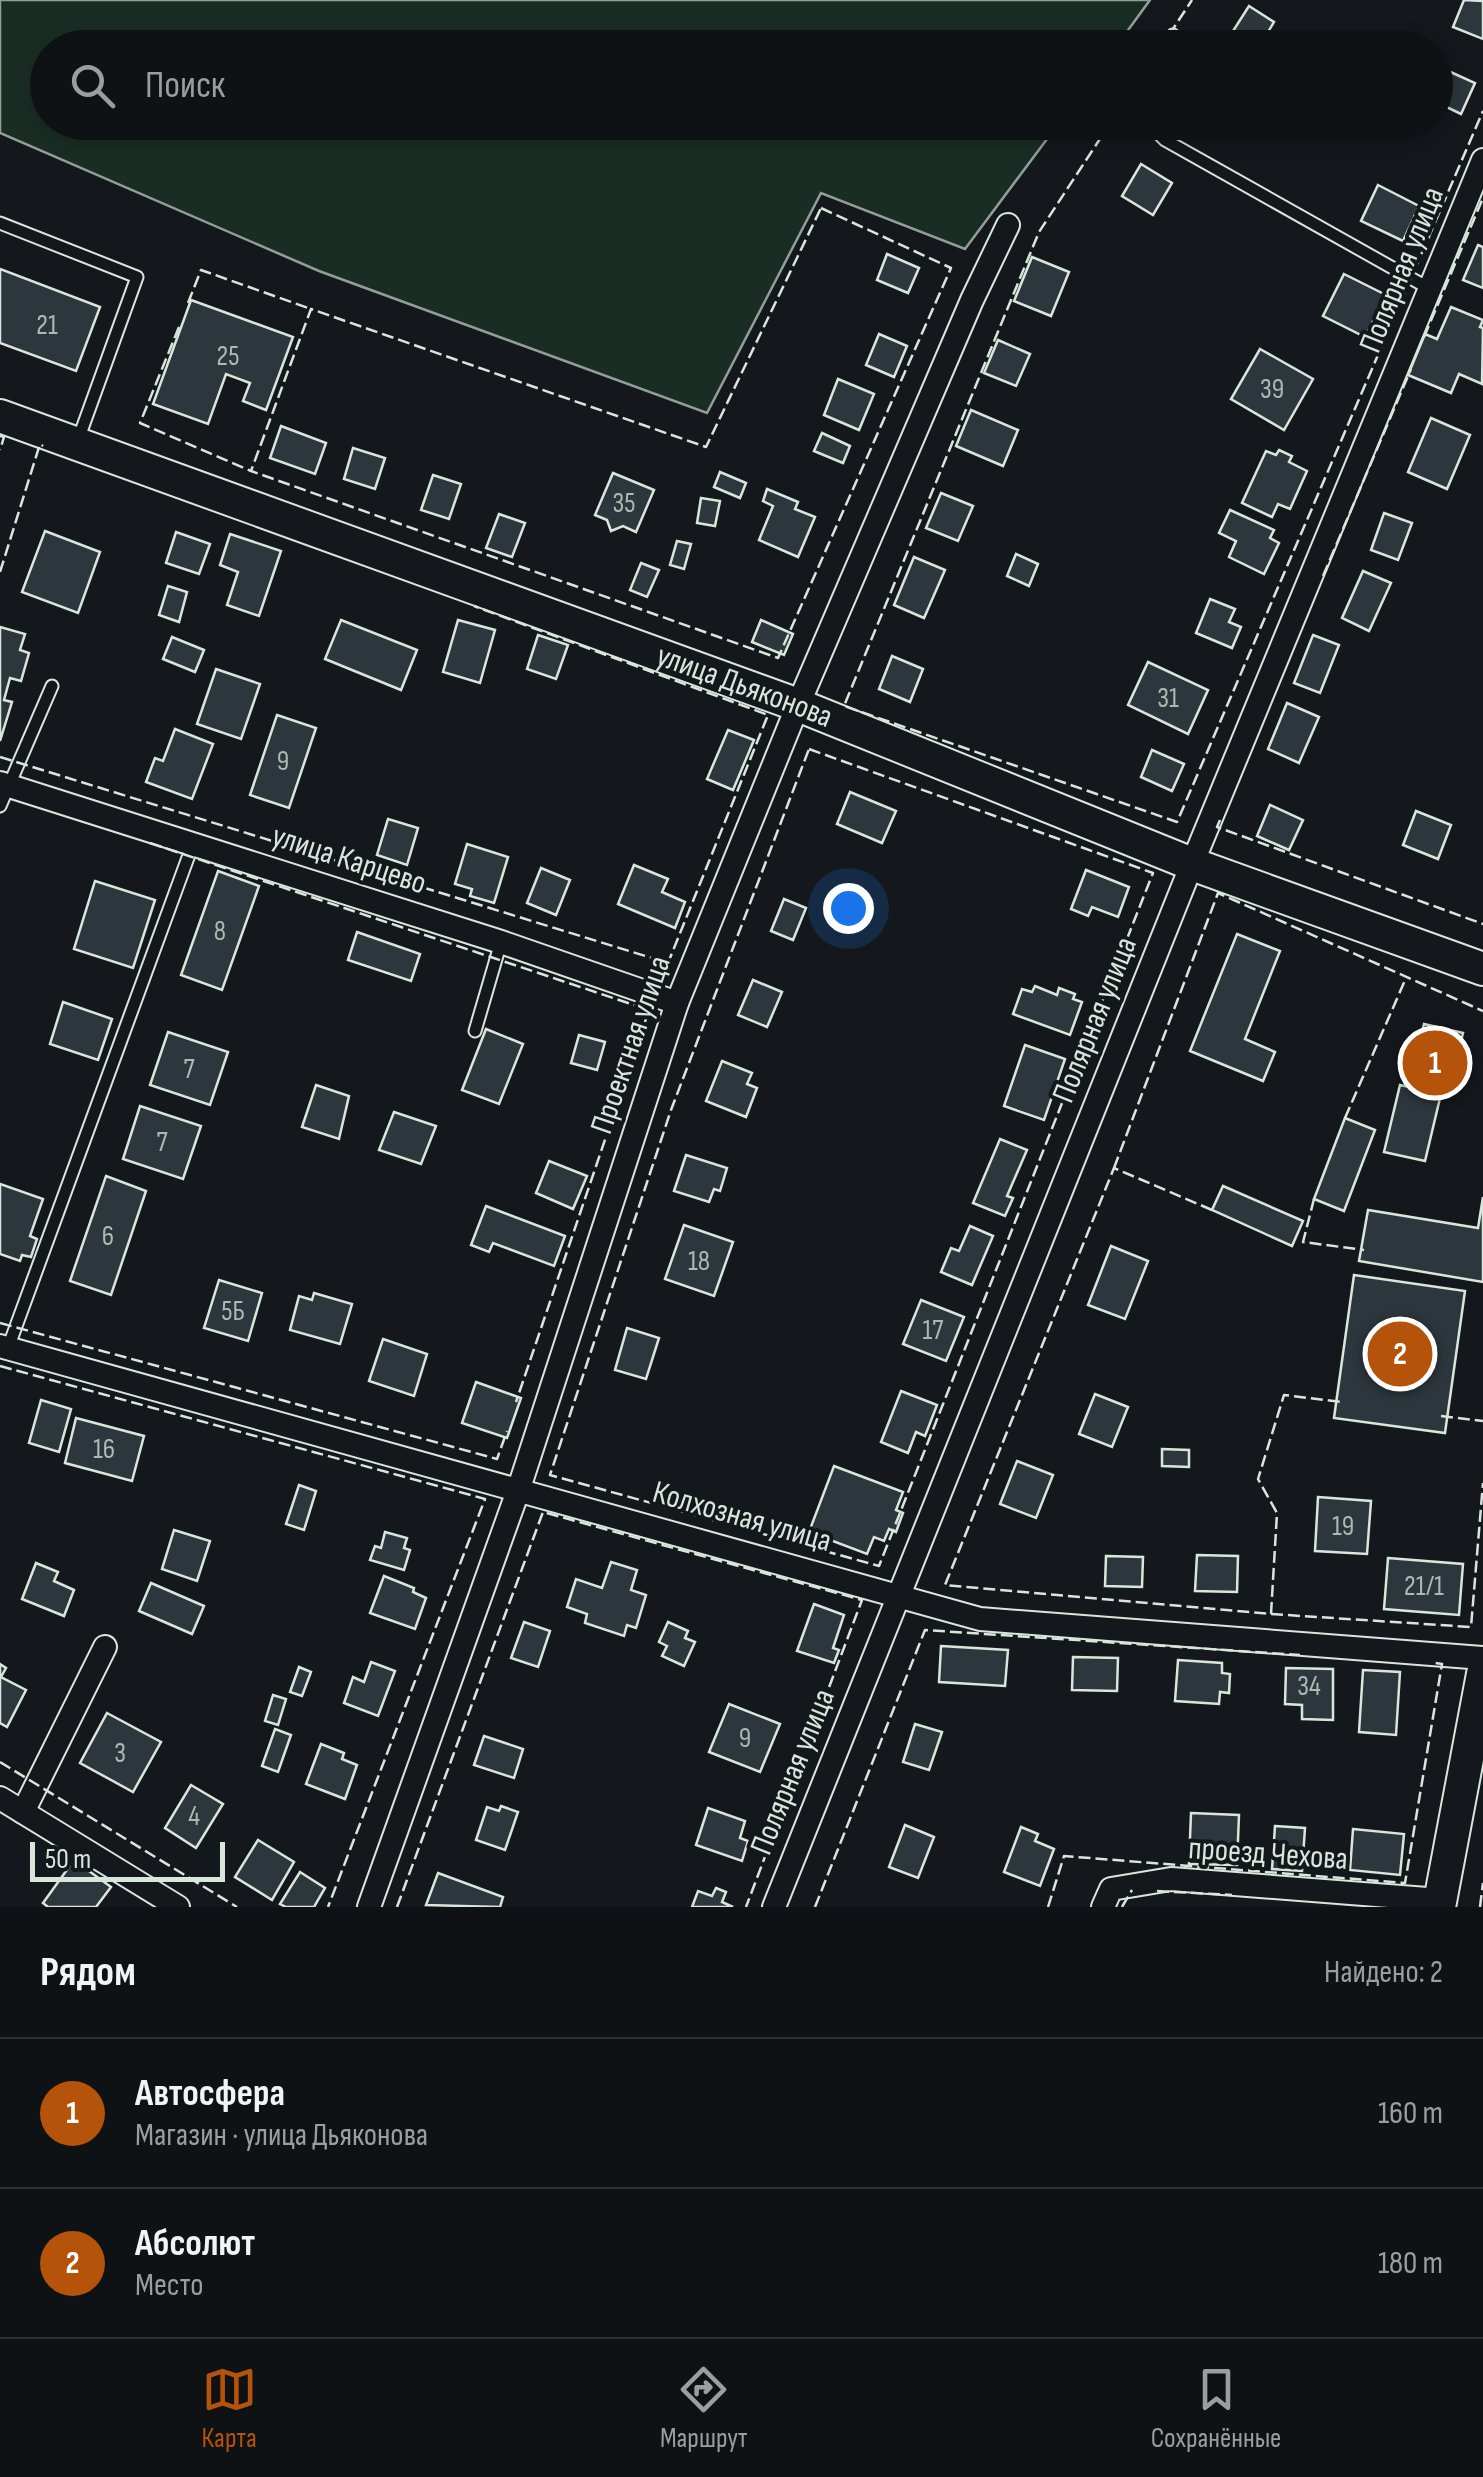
<!DOCTYPE html>
<html lang="ru">
<meta charset="utf-8">
<style>
:root{--surface:#0f1215;--page:#181b1e;--text:#f1f3f6;--muted:#9b9ea0;--line:#2f3234;--accent:#b45309}
body{margin:0;font-family:"Sofia Sans Condensed",sans-serif;background:var(--page);color:var(--text)}
.scale{position:absolute;left:30px;bottom:25px;width:195px;box-sizing:border-box;padding-left:10px;border:5px solid #d8e6dc;border-top:0;font-size:28px;line-height:35px;white-space:nowrap;color:#d8e6dc;-webkit-text-stroke:8px #14181c;paint-order:stroke}
.you{position:absolute;left:848px;top:908px;width:35px;height:35px;margin:-25px;border:8px solid #fff;border-radius:50%;background:#1a73e8;box-shadow:0 0 0 15px #1a73e833}
.badge{display:grid;place-items:center;width:65px;height:65px;border-radius:50%;background:var(--accent);color:#fff;font-size:32px;font-weight:700}
.pin{position:absolute;translate:-50% -50%;border:5px solid #fff;box-shadow:0 2px 10px #0006}
.list{margin:0;padding:0;list-style:none}
h2{display:flex;justify-content:space-between;align-items:center;height:130px;margin:0;padding:0 40px;font-size:42px}
h2 small{font-size:32px;font-weight:400;color:var(--muted)}
.list li{display:grid;grid-template-columns:65px 1fr auto;gap:30px;align-items:center;box-sizing:border-box;height:150px;padding:0 40px;border-top:2px solid var(--line)}
.list b{display:block;font-size:38px;white-space:nowrap}
.list p{margin:0;font-size:32px;white-space:nowrap;color:var(--muted)}
.list em{font-size:32px;font-style:normal;color:var(--muted)}
.icon{flex:none;width:55px;height:55px;fill:none;stroke:currentColor;stroke-width:2;stroke-linecap:round;stroke-linejoin:round}
.map{position:relative;flex:none;width:1483px;height:1907px;overflow:hidden}
.search{position:absolute;background:var(--surface);box-shadow:0 5px 15px #0003;left:30px;right:30px;top:30px;height:110px;display:flex;align-items:center;gap:25px;box-sizing:border-box;padding:0 35px;border-radius:55px;color:var(--muted);font-size:38px}
.sheet{height:430px;background:var(--surface)}
nav{display:flex;justify-content:space-around;align-items:center;box-sizing:border-box;height:140px;border-top:2px solid var(--line);background:var(--surface);font-size:28px;color:var(--muted)}
nav a{display:grid;justify-items:center;gap:5px}
nav .on{color:var(--accent)}
.map>svg:first-child{display:block}
.green{fill:#1a2d24;stroke:#939e99;stroke-width:2.5}
.building{fill:#2c363c;stroke:#d8e6dc;stroke-width:2.5}
.lines{fill:none;stroke-linecap:round;stroke-linejoin:round}
.service-casing{stroke:#d8e6dc;stroke-width:15}
.minor-casing{stroke:#d8e6dc;stroke-width:26}
.secondary-casing{stroke:#d8e6dc;stroke-width:36}
.service{stroke:#14181c;stroke-width:11}
.minor{stroke:#14181c;stroke-width:22}
.secondary{stroke:#14181c;stroke-width:32}
.fence{stroke:#d8e6dc;stroke-width:2.5;stroke-dasharray:12 5;stroke-linecap:butt}
.labels{text-anchor:middle;dominant-baseline:central;stroke-width:8;stroke-linejoin:round;paint-order:stroke}
.number-label{font-size:28px;fill:#adbab4}
.street-label{font-size:32px;fill:#d8e6dc;stroke:#14181c}
</style>
<div class="map">
<svg width="1483" height="1907" viewBox="0 0 1483 1907">
<rect width="100%" height="100%" fill="#14181c"/>
<!-- green -->
<polygon class="green" points="0,0 1150,0 1115,48 48,48 48,122 1059,123 965,249 821,193 707,413 319,271 0,133"/>
<!-- building -->
<g class="building">
<polygon points="1464,0 1483,1 1483,39 1453,27"/>
<polygon points="1249,6 1274,22 1259,47 1233,31"/>
<polygon points="1444,69 1475,83 1461,114 1436,102 1436,86"/>
<polygon points="1141,164 1172,183 1153,215 1122,196"/>
<polygon points="1378,185 1419,206 1403,241 1361,221"/>
<polygon points="1478,245 1483,247 1483,288 1463,280"/>
<polygon points="887,254 919,268 908,293 877,280"/>
<polygon points="1032,257 1069,272 1051,316 1014,301"/>
<polygon points="0,269 100,307 76,371 0,343"/>
<polygon points="1344,274 1386,295 1365,337 1323,316"/>
<polygon points="191,300 293,337 266,410 243,401 250,383 226,374 208,424 153,404"/>
<polygon points="1451,307 1483,320 1480,327 1483,328 1482,384 1459,374 1451,393 1408,375 1425,334 1437,339"/>
<polygon points="879,334 907,346 894,377 866,365"/>
<polygon points="998,340 1030,354 1016,386 984,373"/>
<polygon points="1260,349 1313,379 1284,430 1231,399"/>
<polygon points="838,379 874,394 859,430 824,415"/>
<polygon points="971,410 1018,430 1003,466 956,446"/>
<polygon points="1431,418 1470,435 1447,489 1408,472"/>
<polygon points="281,426 326,443 315,474 270,458"/>
<polygon points="822,433 850,446 843,463 814,451"/>
<polygon points="353,448 385,458 375,489 344,479"/>
<polygon points="1279,450 1292,456 1289,462 1307,471 1290,509 1278,504 1272,517 1242,503 1266,451 1276,455"/>
<polygon points="720,472 746,483 740,498 714,487"/>
<polygon points="613,473 654,490 636,532 623,526 611,531 607,520 595,515"/>
<polygon points="433,475 461,484 449,519 421,510"/>
<polygon points="767,489 798,502 795,509 815,517 798,557 759,540 773,506 763,501"/>
<polygon points="941,493 973,506 958,541 926,528"/>
<polygon points="701,498 720,501 715,526 697,523"/>
<polygon points="1230,510 1274,530 1270,538 1279,543 1264,574 1229,557 1236,541 1219,533"/>
<polygon points="1384,513 1412,523 1398,560 1371,550"/>
<polygon points="499,514 525,523 512,557 486,548"/>
<polygon points="45,531 100,552 78,613 22,592"/>
<polygon points="176,532 210,544 199,574 166,563"/>
<polygon points="230,534 281,551 259,616 227,605 238,572 220,565"/>
<polygon points="677,541 691,544 684,569 670,565"/>
<polygon points="1016,554 1038,564 1029,586 1007,576"/>
<polygon points="914,557 945,570 924,618 894,605"/>
<polygon points="641,563 659,570 647,597 630,590"/>
<polygon points="1363,571 1391,583 1369,631 1342,618"/>
<polygon points="168,586 187,592 179,622 159,615"/>
<polygon points="1210,599 1235,609 1229,622 1241,627 1232,648 1196,633"/>
<polygon points="341,620 417,650 401,690 325,659"/>
<polygon points="458,620 495,630 480,683 443,672"/>
<polygon points="761,620 793,634 784,655 752,642"/>
<polygon points="0,627 25,634 20,650 29,653 21,681 10,678 4,700 12,702 0,741"/>
<polygon points="538,635 568,645 556,679 527,669"/>
<polygon points="1313,635 1339,645 1320,693 1294,683"/>
<polygon points="172,637 204,650 195,672 163,659"/>
<polygon points="892,656 923,669 910,702 879,689"/>
<polygon points="1148,662 1208,690 1188,734 1128,705"/>
<polygon points="216,669 260,684 241,739 197,724"/>
<polygon points="1287,703 1319,717 1299,763 1268,749"/>
<polygon points="277,715 316,728 289,808 250,795"/>
<polygon points="175,729 213,744 192,799 146,782 155,758 163,761"/>
<polygon points="728,730 754,740 733,790 707,779"/>
<polygon points="1152,750 1184,764 1172,791 1141,777"/>
<polygon points="850,792 896,811 882,843 837,824"/>
<polygon points="1270,805 1303,820 1289,850 1257,836"/>
<polygon points="1416,811 1451,825 1438,859 1403,845"/>
<polygon points="388,819 418,828 407,865 377,855"/>
<polygon points="467,844 508,857 494,903 470,896 472,889 455,884"/>
<polygon points="634,865 668,879 662,892 685,902 675,928 618,904"/>
<polygon points="541,868 570,880 556,915 527,903"/>
<polygon points="1086,870 1129,887 1118,917 1092,907 1088,916 1071,909"/>
<polygon points="218,871 259,886 222,990 181,975"/>
<polygon points="95,881 155,900 133,968 74,949"/>
<polygon points="784,899 806,908 793,940 771,931"/>
<polygon points="357,932 420,954 411,981 348,960"/>
<polygon points="1237,934 1280,951 1245,1039 1275,1052 1263,1081 1190,1051"/>
<polygon points="753,980 782,992 767,1027 738,1015"/>
<polygon points="1035,986 1057,995 1059,988 1075,994 1073,999 1082,1002 1070,1035 1013,1014 1022,989 1032,992"/>
<polygon points="63,1002 112,1019 98,1060 50,1044"/>
<polygon points="1424,1024 1463,1033 1448,1096 1409,1087"/>
<polygon points="486,1029 523,1044 499,1104 462,1090"/>
<polygon points="168,1032 228,1052 210,1105 150,1085"/>
<polygon points="579,1035 605,1042 597,1070 571,1063"/>
<polygon points="1025,1045 1065,1059 1044,1120 1004,1106"/>
<polygon points="722,1061 752,1073 747,1084 757,1088 746,1117 706,1101"/>
<polygon points="316,1085 349,1096 339,1139 302,1127"/>
<polygon points="1400,1085 1441,1094 1425,1161 1384,1152"/>
<polygon points="140,1106 201,1126 183,1179 123,1159"/>
<polygon points="394,1112 436,1126 421,1164 379,1150"/>
<polygon points="1345,1118 1375,1130 1344,1211 1314,1199"/>
<polygon points="1000,1139 1027,1150 1007,1196 1013,1198 1005,1216 973,1203"/>
<polygon points="686,1155 727,1168 720,1191 714,1189 709,1202 674,1191"/>
<polygon points="549,1161 587,1176 573,1209 536,1193"/>
<polygon points="106,1176 146,1191 111,1295 70,1281"/>
<polygon points="0,1184 43,1199 30,1236 37,1239 31,1257 22,1255 20,1261 0,1254"/>
<polygon points="1223,1186 1303,1221 1292,1246 1212,1210"/>
<polygon points="1483,1197 1483,1282 1359,1261 1368,1210 1478,1228"/>
<polygon points="486,1206 565,1236 554,1266 493,1243 489,1252 471,1245"/>
<polygon points="684,1225 733,1242 714,1296 665,1279"/>
<polygon points="970,1226 993,1236 972,1285 941,1272 951,1248 959,1251"/>
<polygon points="1111,1246 1148,1261 1125,1319 1088,1305"/>
<polygon points="1354,1275 1465,1291 1445,1433 1334,1418"/>
<polygon points="219,1280 262,1293 248,1341 204,1328"/>
<polygon points="314,1293 352,1304 340,1344 290,1330 299,1296 312,1300"/>
<polygon points="921,1300 964,1317 946,1361 903,1344"/>
<polygon points="627,1328 659,1338 646,1379 615,1370"/>
<polygon points="383,1339 427,1354 414,1396 369,1381"/>
<polygon points="476,1382 521,1398 507,1438 462,1423"/>
<polygon points="901,1391 937,1405 925,1436 916,1432 908,1453 881,1442"/>
<polygon points="1095,1394 1128,1407 1112,1447 1079,1434"/>
<polygon points="41,1400 71,1409 59,1452 29,1443"/>
<polygon points="76,1418 144,1436 132,1481 65,1463"/>
<polygon points="1162,1449 1189,1450 1189,1467 1162,1466"/>
<polygon points="1017,1461 1053,1475 1036,1518 1000,1504"/>
<polygon points="834,1466 903,1492 896,1510 903,1513 896,1532 889,1529 884,1541 874,1537 867,1554 809,1532"/>
<polygon points="299,1485 316,1491 304,1530 286,1524"/>
<polygon points="1318,1497 1371,1501 1367,1554 1315,1551"/>
<polygon points="174,1530 210,1541 197,1581 162,1569"/>
<polygon points="385,1532 407,1538 404,1548 410,1550 404,1570 370,1560 375,1546 381,1548"/>
<polygon points="1197,1555 1238,1556 1237,1592 1195,1591"/>
<polygon points="1106,1556 1143,1557 1142,1587 1105,1586"/>
<polygon points="1388,1558 1463,1564 1459,1615 1384,1609"/>
<polygon points="611,1562 637,1570 631,1590 646,1595 636,1628 627,1625 624,1636 585,1623 587,1614 567,1607 576,1579 602,1588"/>
<polygon points="36,1563 58,1572 54,1581 74,1590 64,1616 22,1599"/>
<polygon points="384,1576 414,1588 413,1592 426,1598 415,1629 370,1613"/>
<polygon points="151,1583 204,1606 192,1634 139,1611"/>
<polygon points="814,1604 844,1615 833,1648 839,1650 834,1663 797,1651"/>
<polygon points="524,1622 550,1631 538,1667 511,1658"/>
<polygon points="668,1622 688,1631 685,1638 695,1642 684,1666 662,1656 667,1646 659,1642"/>
<polygon points="941,1646 1008,1650 1005,1686 939,1682"/>
<polygon points="1073,1657 1118,1658 1117,1691 1072,1690"/>
<polygon points="1178,1660 1222,1663 1222,1673 1230,1674 1229,1693 1220,1692 1219,1704 1175,1701"/>
<polygon points="371,1662 395,1671 378,1716 344,1703 353,1677 364,1682"/>
<polygon points="0,1664 6,1668 1,1677 26,1690 7,1727 0,1723"/>
<polygon points="299,1667 311,1672 302,1696 290,1692"/>
<polygon points="1286,1668 1333,1669 1333,1720 1302,1719 1302,1705 1285,1704"/>
<polygon points="1363,1670 1400,1672 1396,1735 1359,1732"/>
<polygon points="273,1695 286,1699 278,1725 265,1721"/>
<polygon points="729,1704 780,1724 760,1772 709,1752"/>
<polygon points="107,1713 161,1742 133,1792 80,1763"/>
<polygon points="915,1724 942,1732 929,1770 903,1762"/>
<polygon points="275,1729 291,1735 278,1772 262,1766"/>
<polygon points="484,1736 523,1749 514,1778 474,1765"/>
<polygon points="321,1744 344,1753 342,1759 357,1765 345,1799 306,1784"/>
<polygon points="191,1785 223,1804 196,1848 165,1828"/>
<polygon points="501,1806 518,1812 505,1850 476,1840 487,1807 499,1811"/>
<polygon points="708,1808 745,1821 740,1838 748,1841 742,1861 696,1845"/>
<polygon points="1191,1813 1239,1815 1237,1865 1189,1864"/>
<polygon points="905,1825 934,1837 918,1878 889,1867"/>
<polygon points="1275,1826 1305,1828 1302,1871 1272,1869"/>
<polygon points="1021,1827 1038,1834 1035,1841 1054,1849 1040,1886 1004,1872"/>
<polygon points="1353,1829 1404,1834 1400,1875 1350,1870"/>
<polygon points="258,1840 294,1862 272,1900 235,1877"/>
<polygon points="74,1860 111,1887 96,1907 48,1907 43,1903"/>
<polygon points="300,1872 325,1888 314,1907 286,1907 280,1904"/>
<polygon points="438,1873 503,1897 500,1907 426,1905"/>
<polygon points="716,1888 726,1892 722,1902 733,1907 692,1907 698,1891 712,1896"/>
</g>
<g class="lines">
<!-- service casing -->
<g class="service-casing">
<g id="service">
<polyline points="1164,48 1173,35"/>
<polyline points="1147,122 1165,140 1430,289"/>
<polyline points="0,223 137,277 78,440"/>
<polyline points="0,806 52,686"/>
<polyline points="475,1031 501,942"/>
<polyline points="8,1348 193,844"/>
</g>
</g>
<!-- minor casing -->
<g class="minor-casing">
<g id="minor">
<polyline points="0,783 501,942 677,1003"/>
<polyline points="0,1346 980,1619 1483,1658"/>
<polyline points="0,1798 178,1907"/>
<polyline points="23,1812 105,1647"/>
<polyline points="369,1907 519,1488 677,1003 798,705 972,300 1008,225"/>
<polyline points="774,1907 1192,864 1483,160"/>
<polyline points="1103,1907 1111,1889 1171,1879 1440,1900"/>
</g>
</g>
<!-- secondary casing -->
<g class="secondary-casing">
<g id="secondary">
<path id="s1" d="M 0,416 L 798,705 L 1192,864 L 1483,969"/>
<polyline points="1439,1907 1483,1674"/>
</g>
</g>
<!-- service -->
<use href="#service" class="service"/>
<!-- minor -->
<use href="#minor" class="minor"/>
<!-- secondary -->
<use href="#secondary" class="secondary"/>
<!-- fence -->
<g class="fence">
<polyline points="1169,35 1192,0"/>
<polyline points="1111,122 1039,232 844,706 1177,822 1483,111"/>
<polygon points="821,208 951,268 778,658 251,471 311,309 706,447"/>
<polyline points="188,303 201,270 311,309"/>
<polyline points="179,327 140,423 251,471"/>
<polyline points="1424,337 1483,198"/>
<polyline points="0,436 4,437 0,450"/>
<polyline points="0,572 40,444 43,446"/>
<polyline points="1323,576 1411,369"/>
<polygon points="809,749 1153,873 879,1566 550,1475 671,1110"/>
<polyline points="0,757 668,963 768,715 474,606"/>
<polyline points="1220,820 1217,827 1483,924"/>
<polyline points="150,843 649,1010 516,1402"/>
<polyline points="1345,1118 1406,978"/>
<polyline points="1114,1168 1218,893 1483,1011"/>
<polyline points="1314,1199 1303,1242 1364,1250"/>
<polyline points="1212,1210 1114,1168 945,1585 1271,1614 1277,1513 1258,1479 1284,1395 1342,1402"/>
<polyline points="0,1323 497,1459 507,1431"/>
<polyline points="0,1366 485,1499 328,1907"/>
<polyline points="1441,1416 1483,1421"/>
<polyline points="1271,1614 1471,1627 1483,1483"/>
<polyline points="0,1762 237,1907"/>
<polyline points="1157,1891 1232,1895"/>
<polyline points="397,1907 543,1512 862,1600 746,1907"/>
<polyline points="815,1907 925,1630 1300,1655"/>
<polyline points="1048,1907 1064,1856 1405,1883 1442,1664 1435,1663"/>
<polyline points="1122,1907 1132,1890"/>
<polyline points="1480,1907 1483,1883"/>
</g>
</g>
<g class="labels">
<!-- number labels -->
<g class="number-label">
<text x="47" y="325">21</text>
<text x="228" y="356">25</text>
<text x="1272" y="389">39</text>
<text x="624" y="503">35</text>
<text x="1168" y="698">31</text>
<text x="283" y="761">9</text>
<text x="220" y="931">8</text>
<text x="189" y="1069">7</text>
<text x="162" y="1142">7</text>
<text x="108" y="1236">6</text>
<text x="699" y="1261">18</text>
<text x="233" y="1311">5Б</text>
<text x="933" y="1330">17</text>
<text x="104" y="1449">16</text>
<text x="1343" y="1526">19</text>
<text x="1424" y="1586">21/1</text>
<text x="1309" y="1686">34</text>
<text x="745" y="1738">9</text>
<text x="120" y="1753">3</text>
<text x="194" y="1816">4</text>
</g>
<!-- street labels -->
<g class="street-label">
<text transform="translate(1402 270) rotate(-68)">Полярная улица</text>
<text stroke="none"><textPath href="#s1" startOffset="792">улица Дьяконова</textPath></text>
<text transform="translate(349 860) rotate(18)">улица Карцево</text>
<text transform="translate(1095 1020) rotate(-68)">Полярная улица</text>
<text transform="translate(631 1045) rotate(-71)">Проектная улица</text>
<text transform="translate(742 1517) rotate(16)">Колхозная улица</text>
<text transform="translate(793 1772) rotate(-68)">Полярная улица</text>
<text transform="translate(1268 1854) rotate(4)">проезд Чехова</text>
</g>
</g>
</svg>
<div class="scale">50 m</div>
<div class="you"></div>
<div class="pin badge" style="left:1435px;top:1063px">1</div>
<div class="pin badge" style="left:1400px;top:1354px">2</div>
<div class="search"><svg class="icon" aria-label="search" viewBox="0 0 24 24"><circle cx="10" cy="10" r="6"/><path d="M15 15l6 6"/></svg>Поиск</div>
</div>
<section class="sheet">
<h2>Рядом<small>Найдено: 2</small></h2>
<ul class="list">
<li><span class="badge">1</span><div><b>Автосфера</b><p>Магазин · улица Дьяконова</p></div><em>160 m</em></li>
<li><span class="badge">2</span><div><b>Абсолют</b><p>Место</p></div><em>180 m</em></li>
</ul>
</section>
<nav>
<a class="on"><svg class="icon" aria-label="map" viewBox="0 0 24 24"><path d="M3 6l6-2 6 2 6-2v14l-6 2-6-2-6 2zM9 4v14M15 6v14"/></svg>Карта</a>
<a><svg class="icon" aria-label="directions" viewBox="0 0 24 24"><path d="M12 3l9 9-9 9-9-9zM9 14v-3h6M13 9l2 2-2 2"/></svg>Маршрут</a>
<a><svg class="icon" aria-label="saved" viewBox="0 0 24 24"><path d="M7 4h10v16l-5-4-5 4z"/></svg>Сохранённые</a>
</nav>
